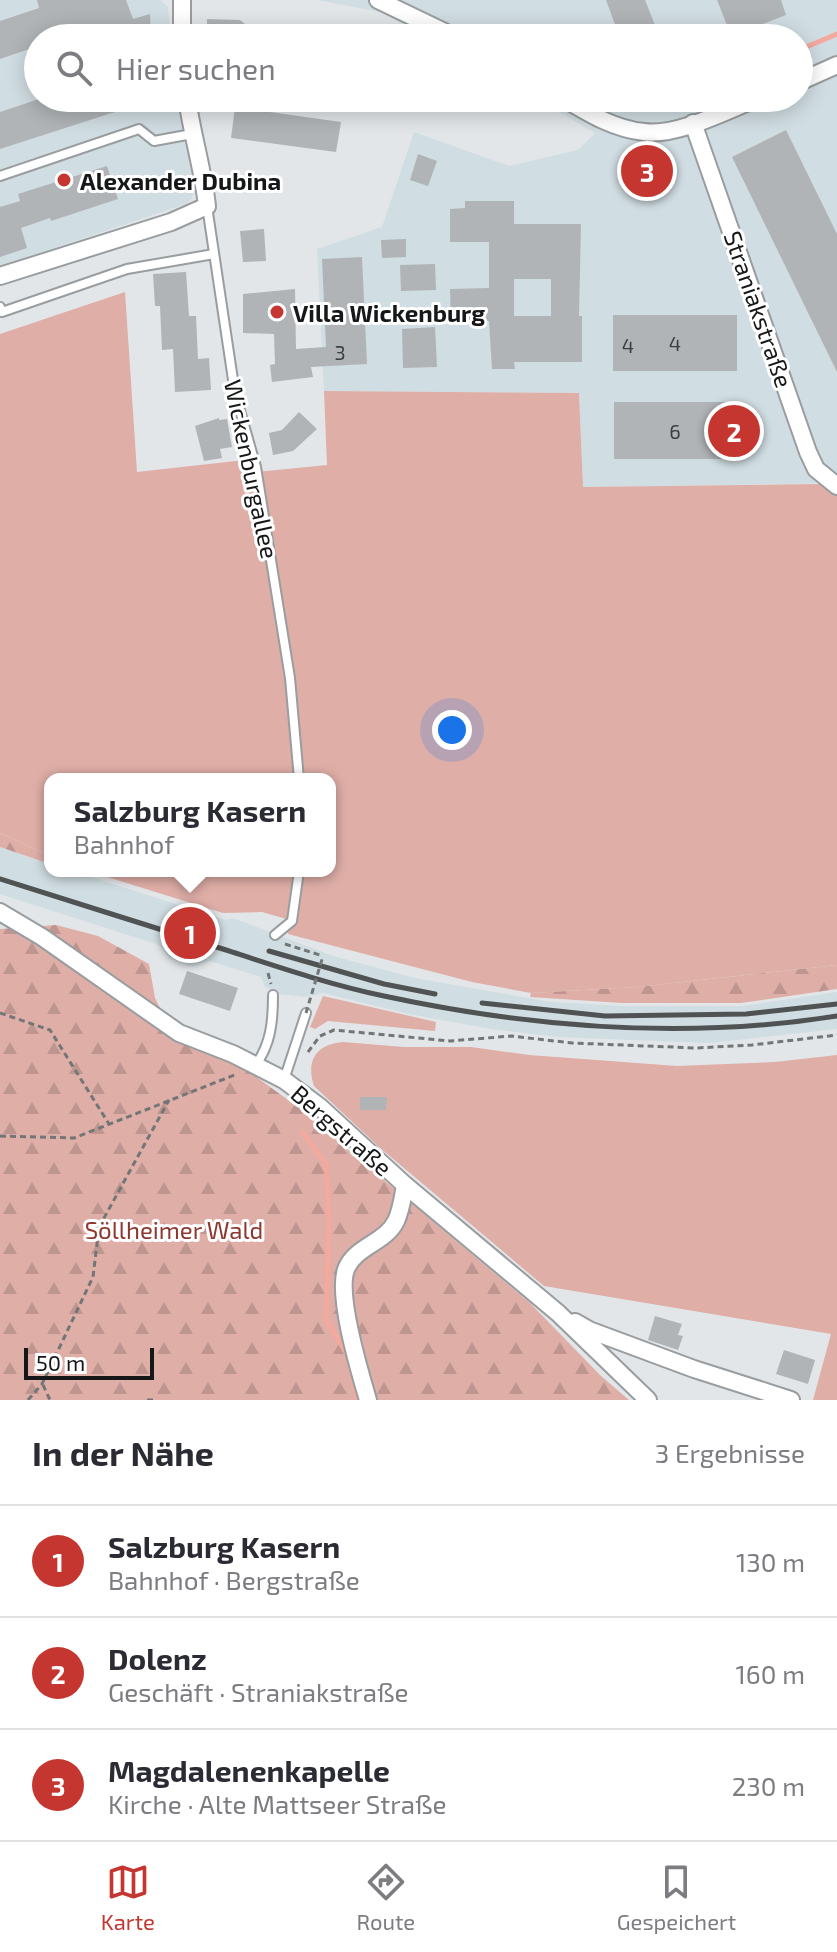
<!DOCTYPE html>
<html lang="de">
<meta charset="utf-8">
<style>
:root{--surface:#fff;--page:#f7f7f7;--text:#2b2b33;--muted:#7c7c81;--line:#e1e1e2;--accent:#c4362f}
body{margin:0;font-family:"Exo 2",sans-serif;background:var(--page);color:var(--text)}
.scale{position:absolute;left:24px;bottom:20px;width:130px;box-sizing:border-box;padding-left:8px;border:4px solid #151718;border-top:0;font-size:22px;line-height:28px;white-space:nowrap;color:#151718;-webkit-text-stroke:6px #fff;paint-order:stroke}
.you{position:absolute;left:452px;top:730px;width:28px;height:28px;margin:-20px;border:6px solid #fff;border-radius:50%;background:#1a73e8;box-shadow:0 0 0 12px #1a73e833}
.badge{display:grid;place-items:center;width:52px;height:52px;border-radius:50%;background:var(--accent);color:#fff;font-size:26px;font-weight:700}
.pin{position:absolute;translate:-50% -50%;border:4px solid #fff;box-shadow:0 2px 8px #0006}
.popup{position:absolute;left:44px;top:773px;width:292px;height:104px;box-sizing:border-box;display:grid;place-content:center;border-radius:16px;background:var(--surface);filter:drop-shadow(0 2px 6px #0005);font-size:26px;white-space:nowrap;color:var(--muted)}
.popup b{font-size:30px;color:var(--text)}
.popup::after{content:'';position:absolute;left:50%;top:100%;margin-left:-16px;border:16px solid transparent;border-top-color:var(--surface)}
.list{margin:0;padding:0;list-style:none}
h2{display:flex;justify-content:space-between;align-items:center;height:104px;margin:0;padding:0 32px;font-size:34px}
h2 small{font-size:26px;font-weight:400;color:var(--muted)}
.list li{display:grid;grid-template-columns:52px 1fr auto;gap:24px;align-items:center;box-sizing:border-box;height:112px;padding:0 32px;border-top:2px solid var(--line)}
.list b{display:block;font-size:30px;white-space:nowrap}
.list p{margin:0;font-size:26px;white-space:nowrap;color:var(--muted)}
.list em{font-size:26px;font-style:normal;color:var(--muted)}
.icon{flex:none;width:44px;height:44px;fill:none;stroke:currentColor;stroke-width:2;stroke-linecap:round;stroke-linejoin:round}
.map{position:relative;flex:none;width:837px;height:1400px;overflow:hidden}
.search{position:absolute;background:var(--surface);box-shadow:0 4px 20px #0003;left:24px;right:24px;top:24px;height:88px;display:flex;align-items:center;gap:20px;box-sizing:border-box;padding:0 28px;border-radius:44px;color:var(--muted);font-size:30px}
.sheet{height:440px;background:var(--surface)}
nav{display:flex;justify-content:space-around;align-items:center;box-sizing:border-box;height:112px;border-top:2px solid var(--line);background:var(--surface);font-size:22px;color:var(--muted)}
nav a{display:grid;justify-items:center;gap:4px}
nav .on{color:var(--accent)}
.map>svg:first-child{display:block}
.built{fill:#d0dde2}
.green{fill:#dfaea7}
.forest{fill:url(#forest-firs)}
.lines{fill:none;stroke-linecap:round;stroke-linejoin:round}
.stream{stroke:#f4a99f;stroke-width:5}
.building{fill:#b0b4b6;fill-rule:evenodd}
.service-casing{stroke:#999d9f;stroke-width:12}
.minor-casing{stroke:#999d9f;stroke-width:20}
.path{stroke:#737677;stroke-width:3;stroke-dasharray:6 4;stroke-linecap:butt}
.service{stroke:#fff;stroke-width:8}
.minor{stroke:#fff;stroke-width:16}
.rail{stroke:#505354;stroke-width:5}
.path-bridge{stroke:#737677;stroke-width:3;stroke-dasharray:6 4;stroke-linecap:butt}
.poi-dot{fill:#c4362f;stroke:#fff;stroke-width:3}
.labels{text-anchor:middle;dominant-baseline:central;stroke-width:6;stroke-linejoin:round;paint-order:stroke}
.number-label{font-size:20px;fill:#3c3e40}
.poi-label{font-size:24px;font-weight:bold;fill:#151718;stroke:#fff;text-anchor:start}
.street-label{font-size:24px;fill:#151718;stroke:#fff}
.park-label{font-size:24px;fill:#8e372f;stroke:#fff}
</style>
<div class="map">
<svg width="837" height="1400" viewBox="0 0 837 1400">
<defs>
<pattern id="forest-firs" width="22" height="20" patternUnits="userSpaceOnUse" patternTransform="scale(2)"><rect width="22" height="20" fill="#dfaea7"/><path d="M5 1l3.5 6h-7zM16 11l3.5 6h-7z" fill="#be958f"/></pattern>
</defs>
<rect width="100%" height="100%" fill="#e2e6e8"/>
<!-- built -->
<g class="built">
<polygon points="0,0 160,0 168,7 171,38 38,38 38,98 176,98 194,188 192,198 186,204 0,266"/>
<polygon points="317,0 837,0 837,483 583,487 579,393 324,391 317,249 382,227 414,132 509,166 578,150 595,133 535,98 799,98 799,38 429,38 380,12"/>
<polygon points="0,847 50,864 50,871 72,871 226,920 233,918 333,956 415,978 551,1002 623,1006 742,1006 837,992 837,1029 709,1043 558,1037 491,1029 409,1014 323,993 307,997 279,994 265,987 261,977 210,961 192,967 169,958 159,945 0,894"/>
</g>
<!-- green -->
<g class="green">
<polygon points="125,292 137,472 245,460 247,473 327,465 324,391 579,393 583,487 821,484 837,492 837,965 637,987 531,993 472,982 288,934 290,920 262,912 223,913 88,871 330,871 330,779 50,779 50,856 0,833 0,334"/>
<polygon points="323,996 436,1022 435,1031 328,1021 315,1029 310,1027"/>
<path d="M 343,1042 L 404,1047 L 471,1047 L 529,1055 L 677,1066 L 775,1062 L 837,1055 L 837,1400 L 813,1400 L 831,1334 L 544,1286 L 379,1147 L 314,1086 C 305,1059 318,1044 343,1042 Z"/>
</g>
<!-- forest -->
<g class="forest">
<polygon points="0,833 50,856 50,864 0,847"/>
<polygon points="56,925 98,936 149,964 155,998 175,1038 240,1065 295,1105 530,1303 601,1376 629,1400 0,1400 0,929"/>
<polygon points="837,965 837,989 741,1003 622,1003 530,997 531,993 637,987"/>
</g>
<g class="lines">
<!-- stream -->
<g class="stream">
<polyline points="799,50 837,34"/>
<polyline points="657,103 672,98"/>
<polyline points="303,1133 326,1164 329,1219 326,1320 347,1354 358,1400"/>
</g>
</g>
<!-- building -->
<g class="building">
<polygon points="37,0 126,0 133,19 150,14 151,38 38,38 38,46 0,59 0,21 39,8"/>
<polygon points="606,0 645,0 660,38 620,38"/>
<polygon points="717,0 781,0 786,15 744,31 747,38 732,38"/>
<polygon points="207,19 240,20 262,38 207,38"/>
<polygon points="42,98 149,98 149,101 0,149 0,112"/>
<polygon points="235,107 341,122 336,152 231,138"/>
<polygon points="786,130 837,234 837,372 732,157"/>
<polygon points="418,154 437,161 428,186 410,180"/>
<polygon points="107,166 118,199 51,221 50,218 21,228 27,248 0,257 0,207 20,201 18,194"/>
<path d="M 465,201 L 514,201 L 514,224 L 581,224 L 579,316 L 582,316 L 582,362 L 514,362 L 515,369 L 492,369 L 489,321 L 451,322 L 450,289 L 489,288 L 489,242 L 450,242 L 450,209 L 465,208 ZM 514,279 L 551,279 L 551,316 L 514,316 Z"/>
<polygon points="264,229 266,261 243,262 240,231"/>
<polygon points="406,239 406,257 382,258 381,240"/>
<polygon points="362,257 367,364 311,367 313,377 272,382 270,365 275,364 274,334 243,333 243,294 295,289 296,349 326,347 322,259"/>
<polygon points="435,264 436,290 401,291 400,265"/>
<polygon points="186,272 189,316 196,316 198,359 209,358 211,390 175,392 173,349 162,350 160,306 155,306 153,274"/>
<rect x="613" y="315" width="124" height="56"/>
<polygon points="435,327 437,367 403,368 402,329"/>
<rect x="614" y="402" width="122" height="57"/>
<polygon points="299,412 317,429 293,451 273,455 269,433 282,430"/>
<polygon points="219,418 219,420 227,419 232,447 220,449 222,458 204,461 195,426"/>
<polygon points="187,971 238,988 230,1011 179,994"/>
<polygon points="360,1097 387,1097 386,1110 360,1110"/>
<polygon points="655,1316 682,1324 678,1335 683,1336 678,1350 648,1340"/>
<polygon points="784,1350 815,1360 808,1384 776,1374"/>
</g>
<g class="lines">
<!-- service casing -->
<g class="service-casing">
<g id="service">
<polyline points="0,176 139,129 154,141 192,134"/>
<polyline points="207,206 235,393 256,467 290,678 299,779"/>
<polyline points="0,307 2,312 127,269 214,254"/>
<polyline points="275,935 292,921 299,871"/>
<path d="M 255,1066 C 271,1044 273,1022 273,995"/>
<polyline points="284,1080 306,1013"/>
</g>
</g>
<!-- minor casing -->
<g class="minor-casing">
<g id="minor">
<polyline points="378,0 457,38"/>
<polyline points="182,38 182,0"/>
<polyline points="799,82 837,65"/>
<path d="M 563,98 C 588,113 614,129 644,132 C 676,137 728,110 758,98"/>
<polyline points="693,123 808,452 816,469 837,486"/>
<path d="M 0,276 L 171,222 L 207,206 C 203,169 192,135 187,98"/>
<polyline points="0,912 42,937 179,1033 233,1054 284,1080 320,1107 405,1185 558,1313 648,1400"/>
<polyline points="575,1322 589,1330 694,1369 791,1400"/>
<path d="M 368,1400 C 360,1373 335,1291 347,1267 C 357,1246 386,1242 396,1221 C 401,1211 403,1196 405,1185"/>
</g>
</g>
<!-- path -->
<g class="path">
<polyline points="472,30 486,38"/>
<polyline points="649,149 650,161"/>
<polyline points="285,944 323,956"/>
<polyline points="268,973 271,984"/>
<polyline points="0,1013 50,1030 109,1124"/>
<polyline points="308,1052 320,1036 334,1030 450,1041 511,1036 572,1043 696,1048 752,1045 837,1035"/>
<polyline points="0,1136 74,1138 237,1074"/>
<polyline points="43,1385 50,1400"/>
<polyline points="28,1400 42,1384 93,1277 99,1227 169,1100"/>
<polyline points="147,1400 154,1400"/>
</g>
<!-- service -->
<use href="#service" class="service"/>
<!-- minor -->
<use href="#minor" class="minor"/>
<!-- rail -->
<g class="rail">
<path d="M 0,879 C 75,903 151,926 226,950 C 278,967 331,985 384,996 C 533,1028 686,1040 837,1016"/>
<polyline points="269,951 384,984 435,994"/>
<polyline points="482,1003 605,1016 746,1014 837,1004"/>
</g>
<!-- path-bridge -->
<polyline class="path-bridge" points="306,1013 323,956"/>
</g>
<!-- markers -->
<g class="poi-dot">
<circle cx="64" cy="180" r="8"/>
<circle cx="277" cy="312" r="8"/>
</g>
<g class="labels">
<!-- number labels -->
<g class="number-label">
<text x="675" y="343">4</text>
<text x="628" y="345">4</text>
<text x="340" y="352">3</text>
<text x="675" y="431">6</text>
</g>
<!-- poi labels -->
<g class="poi-label">
<text x="80" y="180">Alexander Dubina</text>
<text x="293" y="312">Villa Wickenburg</text>
</g>
<!-- street labels -->
<g class="street-label">
<text transform="translate(759 309) rotate(71)">Straniakstraße</text>
<text transform="translate(252 469) rotate(78)">Wickenburgallee</text>
<text transform="translate(342 1130) rotate(41)">Bergstraße</text>
</g>
<!-- park labels -->
<g class="park-label">
<text x="174" y="1229">Söllheimer Wald</text>
</g>
</g>
</svg>
<div class="scale">50 m</div>
<div class="you"></div>
<div class="pin badge" style="left:190px;top:933px">1</div>
<div class="popup"><b>Salzburg Kasern</b>Bahnhof</div>
<div class="pin badge" style="left:734px;top:431px">2</div>
<div class="pin badge" style="left:647px;top:171px">3</div>
<div class="search"><svg class="icon" aria-label="search" viewBox="0 0 24 24"><circle cx="10" cy="10" r="6"/><path d="M15 15l6 6"/></svg>Hier suchen</div>
</div>
<section class="sheet">
<h2>In der Nähe<small>3 Ergebnisse</small></h2>
<ul class="list">
<li><span class="badge">1</span><div><b>Salzburg Kasern</b><p>Bahnhof · Bergstraße</p></div><em>130 m</em></li>
<li><span class="badge">2</span><div><b>Dolenz</b><p>Geschäft · Straniakstraße</p></div><em>160 m</em></li>
<li><span class="badge">3</span><div><b>Magdalenenkapelle</b><p>Kirche · Alte Mattseer Straße</p></div><em>230 m</em></li>
</ul>
</section>
<nav>
<a class="on"><svg class="icon" aria-label="map" viewBox="0 0 24 24"><path d="M3 6l6-2 6 2 6-2v14l-6 2-6-2-6 2zM9 4v14M15 6v14"/></svg>Karte</a>
<a><svg class="icon" aria-label="directions" viewBox="0 0 24 24"><path d="M12 3l9 9-9 9-9-9zM9 14v-3h6M13 9l2 2-2 2"/></svg>Route</a>
<a><svg class="icon" aria-label="saved" viewBox="0 0 24 24"><path d="M7 4h10v16l-5-4-5 4z"/></svg>Gespeichert</a>
</nav>
